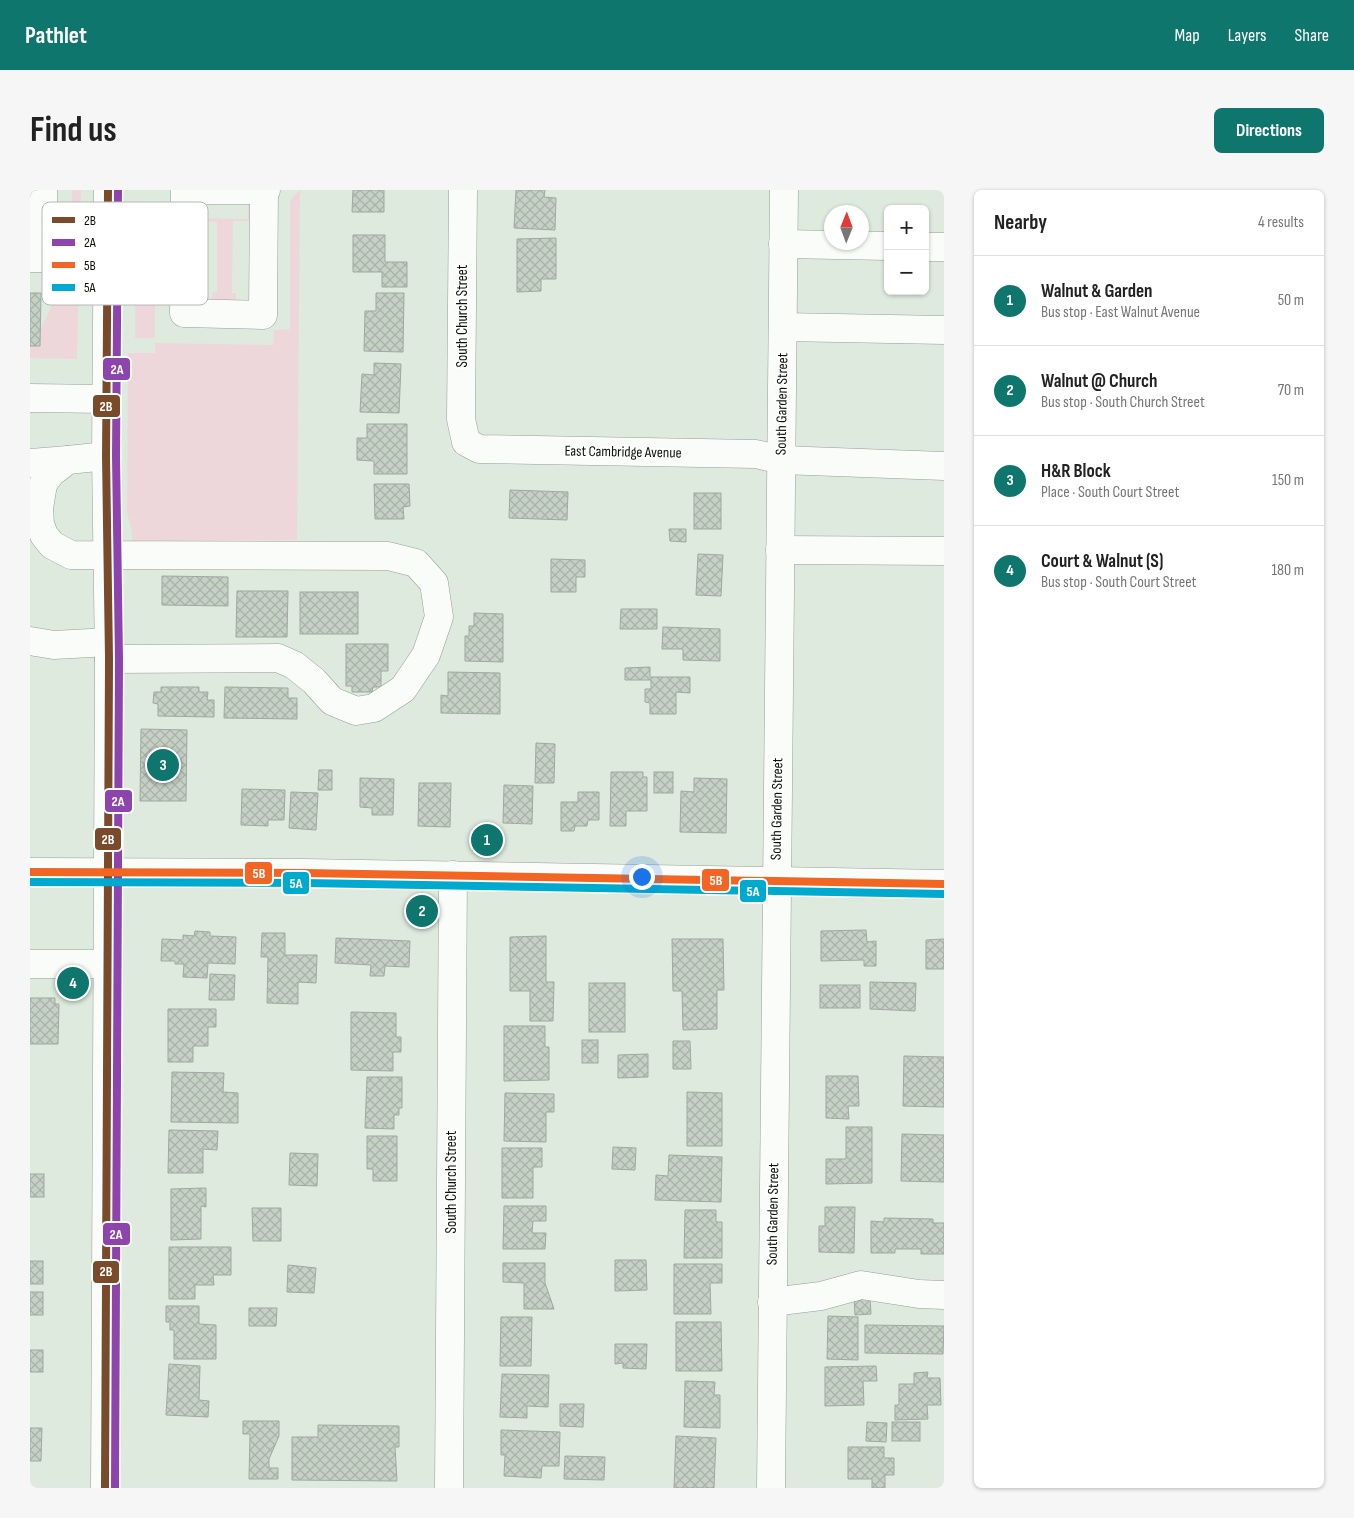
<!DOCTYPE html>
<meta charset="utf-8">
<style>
:root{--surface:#fff;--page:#f6f6f6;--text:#222;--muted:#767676;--line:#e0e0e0;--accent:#0f766e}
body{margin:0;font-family:"Sofia Sans Condensed",sans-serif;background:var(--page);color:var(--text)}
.controls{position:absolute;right:15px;top:15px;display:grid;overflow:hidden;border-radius:8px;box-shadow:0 1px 4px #0004}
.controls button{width:45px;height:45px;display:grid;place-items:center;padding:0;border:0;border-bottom:1px solid var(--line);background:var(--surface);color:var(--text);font:25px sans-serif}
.compass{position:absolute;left:794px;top:15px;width:45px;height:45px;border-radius:50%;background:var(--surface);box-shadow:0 1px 4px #0004;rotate:1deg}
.you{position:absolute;left:611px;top:686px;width:18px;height:18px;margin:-12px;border:4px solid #fff;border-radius:50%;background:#1a73e8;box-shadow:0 0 0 8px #1a73e833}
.badge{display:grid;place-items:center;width:32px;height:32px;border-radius:50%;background:var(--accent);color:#fff;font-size:16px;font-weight:700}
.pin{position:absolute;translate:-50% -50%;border:2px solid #fff;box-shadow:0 1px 5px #0006}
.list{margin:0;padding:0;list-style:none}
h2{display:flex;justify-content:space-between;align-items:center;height:65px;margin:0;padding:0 20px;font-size:21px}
h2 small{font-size:16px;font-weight:400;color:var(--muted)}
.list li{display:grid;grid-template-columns:32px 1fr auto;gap:15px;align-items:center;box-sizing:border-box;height:90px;padding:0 20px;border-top:1px solid var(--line)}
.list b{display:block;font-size:19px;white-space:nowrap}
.list p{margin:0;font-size:16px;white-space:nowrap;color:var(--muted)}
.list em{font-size:16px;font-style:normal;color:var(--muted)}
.map{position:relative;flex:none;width:914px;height:1298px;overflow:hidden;border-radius:8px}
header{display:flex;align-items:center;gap:30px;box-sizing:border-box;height:70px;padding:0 25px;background:var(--accent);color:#fff}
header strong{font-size:24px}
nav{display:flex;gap:28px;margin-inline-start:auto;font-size:18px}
.intro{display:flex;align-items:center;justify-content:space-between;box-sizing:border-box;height:120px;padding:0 30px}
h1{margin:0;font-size:35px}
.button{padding:12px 22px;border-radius:8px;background:var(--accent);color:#fff;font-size:18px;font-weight:700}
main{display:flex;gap:30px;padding:0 30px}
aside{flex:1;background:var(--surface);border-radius:8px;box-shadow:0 1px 4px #0004}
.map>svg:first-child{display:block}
.grass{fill:#eed7da}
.building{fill:url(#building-cross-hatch);stroke:#9fa99f}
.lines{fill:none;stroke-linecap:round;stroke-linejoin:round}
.minor-casing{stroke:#959f95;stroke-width:29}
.major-casing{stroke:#959f95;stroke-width:29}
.minor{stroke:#fafcfa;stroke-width:28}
.major{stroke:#fafcfa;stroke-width:28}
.bus-1-casing{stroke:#fff;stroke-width:11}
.bus-2-casing{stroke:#fff;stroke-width:11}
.bus-3-casing{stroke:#fff;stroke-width:11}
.bus-4-casing{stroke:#fff;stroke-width:11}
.bus-1{stroke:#7a4b2a;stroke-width:8}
.bus-2{stroke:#8e44ad;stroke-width:8}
.bus-3{stroke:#f26522;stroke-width:8}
.bus-4{stroke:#00a9ce;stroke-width:8}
.labels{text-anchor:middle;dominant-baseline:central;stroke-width:4;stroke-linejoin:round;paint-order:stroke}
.street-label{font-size:15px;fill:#0a120a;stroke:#fff}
.key{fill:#fff;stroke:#b6b8b6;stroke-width:1}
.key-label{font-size:14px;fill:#0a120a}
.line-badge{stroke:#fff;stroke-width:2}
.badge-label{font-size:14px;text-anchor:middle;font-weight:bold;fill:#fff}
</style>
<header>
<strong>Pathlet</strong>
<nav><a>Map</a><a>Layers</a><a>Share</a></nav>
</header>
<div class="intro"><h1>Find us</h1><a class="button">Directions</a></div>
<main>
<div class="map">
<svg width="914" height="1298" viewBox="0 0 914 1298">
<defs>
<pattern id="building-cross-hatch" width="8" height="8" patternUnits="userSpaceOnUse" patternTransform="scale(1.25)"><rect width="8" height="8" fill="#c6d1c6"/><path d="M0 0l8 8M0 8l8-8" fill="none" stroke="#a9b2a9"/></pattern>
</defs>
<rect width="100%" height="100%" fill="#deeade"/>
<!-- grass -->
<g class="grass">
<polygon points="42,0 51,0 50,53 42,51"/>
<polygon points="270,0 267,350 102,351 102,341 97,323 98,163 125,163 125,153 243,155 244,140 260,139 260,10"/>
<polygon points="169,14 172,14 173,28 218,29 218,15 221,15 221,31 203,31 202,103 206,103 206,110 221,110 221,115 167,115 167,108 182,108 182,103 187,102 187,32 169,31"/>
<polygon points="111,16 125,16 125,148 105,148 106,23 110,21"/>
<polygon points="42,78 49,78 47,169 0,168 0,156 10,156 10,140 20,120 23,97 41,97"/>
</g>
<!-- building -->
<g class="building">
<polygon points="323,0 354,0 354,22 322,22"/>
<polygon points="486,0 515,0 514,7 526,8 525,40 484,38"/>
<polygon points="323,45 355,45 355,72 377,72 377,97 352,97 352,82 323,82"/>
<polygon points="526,48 526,89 511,89 511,101 487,102 487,49"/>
<polygon points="0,103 11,103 10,156 0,156"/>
<polygon points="346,103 374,103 373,162 334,161 335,121 346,121"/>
<polygon points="344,173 371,174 369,223 330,222 332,184 344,185"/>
<polygon points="337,234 377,234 377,284 344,284 344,271 327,270 327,248 337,248"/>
<polygon points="344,294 379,294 380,316 373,317 374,329 345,329"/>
<polygon points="480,300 538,302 537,330 479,328"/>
<rect x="664" y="303" width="27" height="36"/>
<polygon points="639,339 656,339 656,352 640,351"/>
<polygon points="668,364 693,365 691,406 666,405"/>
<polygon points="521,369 555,370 555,387 546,387 546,402 521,402"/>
<polygon points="132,386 198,387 198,416 132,415"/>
<polygon points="207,401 258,401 257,447 206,447"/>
<rect x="270" y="402" width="58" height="42"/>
<polygon points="591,419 627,419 627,439 590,439"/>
<polygon points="444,423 473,424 473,472 435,471 435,446 439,446 439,436 444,436"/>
<polygon points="633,437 690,439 690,471 653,470 653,459 632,459"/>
<polygon points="316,454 358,454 358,481 351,481 351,497 343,497 342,502 322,502 322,496 316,496"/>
<polygon points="620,477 620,487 660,487 660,503 646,502 646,524 620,524 620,513 615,512 615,499 621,499 621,490 595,490 595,478"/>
<polygon points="418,482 470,483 470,524 411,523 411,505 418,506"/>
<polygon points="131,497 169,497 169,502 178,502 177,510 184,510 184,527 128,526 128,514 123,513 124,502 131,502"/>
<polygon points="195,497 258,498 258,508 267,508 267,529 194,528"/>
<polygon points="111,539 157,540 156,611 110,611"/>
<polygon points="506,553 525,554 524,593 505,593"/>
<polygon points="289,580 302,580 302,600 288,600"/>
<polygon points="581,582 613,582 613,587 617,587 617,621 596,621 596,636 580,636"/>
<rect x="624" y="582" width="19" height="21"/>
<polygon points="330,588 364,589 363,625 342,625 342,618 330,617"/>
<polygon points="664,588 697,589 696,643 650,642 651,601 664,602"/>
<polygon points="389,593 421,593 420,637 388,636"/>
<polygon points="474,595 503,596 502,634 473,633"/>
<polygon points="212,599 255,600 254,630 238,630 238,636 211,635"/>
<polygon points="261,602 288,603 286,640 259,638"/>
<polygon points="548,602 569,602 569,630 558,630 557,636 545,636 544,641 531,641 531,612 548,612"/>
<polygon points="836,740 837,752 846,751 846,776 834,776 834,770 791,771 791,741"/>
<polygon points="165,741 180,742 180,746 206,747 205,774 178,773 177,788 153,787 154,774 145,774 145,771 131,771 132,749 153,750 153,745 164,746"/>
<polygon points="232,743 255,743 255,765 287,765 286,793 268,792 268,814 237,813 238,767 231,767"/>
<polygon points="516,746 516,792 524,792 523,831 500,831 500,801 480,801 480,747"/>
<polygon points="306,748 380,751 379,777 355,776 354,786 340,786 341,775 305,773"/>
<polygon points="642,749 693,749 694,800 687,800 687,839 653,840 652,801 643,801"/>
<polygon points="914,749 914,779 896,779 896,750"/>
<polygon points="180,784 205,785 204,810 179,810"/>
<polygon points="840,792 886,793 885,821 840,819"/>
<rect x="559" y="793" width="36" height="49"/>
<rect x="790" y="795" width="40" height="23"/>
<polygon points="0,808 25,808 25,814 29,814 28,854 0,854"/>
<polygon points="138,819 186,819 186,837 178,837 178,856 163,856 163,872 138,872"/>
<polygon points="321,822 366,823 366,847 371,847 371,862 363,862 363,881 321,880"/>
<polygon points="474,836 515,836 515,857 519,857 519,890 474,891"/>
<rect x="552" y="850" width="16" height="23"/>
<polygon points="643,851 660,851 661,879 643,879"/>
<polygon points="618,864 618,887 588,888 588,865"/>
<polygon points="874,866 914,867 914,917 873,916"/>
<polygon points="142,882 194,883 193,902 208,903 208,933 141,932"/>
<polygon points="796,886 828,886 829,916 818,916 819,929 796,928"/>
<polygon points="337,887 372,887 372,918 369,918 369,925 364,925 364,939 335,938"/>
<polygon points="657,902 692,903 692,956 657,956"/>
<polygon points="475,903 524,904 524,922 516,922 516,952 474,951"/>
<polygon points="816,937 842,937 842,993 796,994 796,969 816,969"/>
<polygon points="139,940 188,941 187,960 173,959 173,983 138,983"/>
<polygon points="872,944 914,945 914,992 871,991"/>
<polygon points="337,946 367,946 367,991 343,991 343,979 337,979"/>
<polygon points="583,957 606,958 605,980 582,979"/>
<polygon points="472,958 512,958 512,977 503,977 503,1008 472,1008"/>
<polygon points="260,963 288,964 287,996 259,995"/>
<polygon points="639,965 692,967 691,1012 625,1010 626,985 638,986"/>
<rect x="0" y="984" width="14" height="23"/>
<polygon points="176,998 176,1017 171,1016 171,1049 141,1050 141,999"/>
<polygon points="474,1016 516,1016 516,1031 503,1031 502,1043 516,1043 515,1059 473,1059"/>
<polygon points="795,1017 825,1017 824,1063 789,1062 789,1036 795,1036"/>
<polygon points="222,1018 251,1018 251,1051 223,1051"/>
<polygon points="655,1020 686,1020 686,1032 692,1032 692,1068 654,1068"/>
<polygon points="854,1028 903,1029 903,1033 914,1033 914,1064 891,1064 891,1059 865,1059 865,1063 841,1063 841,1031 854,1032"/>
<polygon points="139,1057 201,1057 201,1085 183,1085 184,1095 165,1095 165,1109 139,1109"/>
<polygon points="585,1070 616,1070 617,1100 585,1101"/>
<rect x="0" y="1071" width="13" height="23"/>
<polygon points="473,1073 515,1073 515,1093 524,1119 494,1119 494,1093 473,1092"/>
<polygon points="644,1074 692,1074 692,1093 680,1093 681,1124 644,1124"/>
<polygon points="258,1075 286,1078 284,1103 257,1102"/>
<rect x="0" y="1102" width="13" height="23"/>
<polygon points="824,1108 840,1108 841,1124 825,1125"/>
<polygon points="136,1116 169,1116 169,1134 186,1135 186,1169 144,1169 144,1140 140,1140 140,1132 136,1132"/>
<polygon points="219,1118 247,1118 246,1136 219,1136"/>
<polygon points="798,1126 828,1127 828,1170 797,1169"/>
<polygon points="471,1127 502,1127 501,1176 470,1176"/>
<polygon points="646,1132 691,1132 692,1181 646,1181"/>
<polygon points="835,1135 914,1136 913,1164 835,1163"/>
<polygon points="585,1154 617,1154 616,1179 593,1178 593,1173 585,1174"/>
<rect x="0" y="1160" width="13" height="22"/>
<polygon points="139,1174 170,1176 169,1210 179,1211 178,1227 136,1225"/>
<polygon points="846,1176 847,1191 833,1191 834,1215 795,1216 795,1177"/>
<polygon points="898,1182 897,1188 910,1188 911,1215 897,1215 898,1229 865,1230 865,1215 869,1215 869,1194 884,1194 884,1183"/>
<polygon points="472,1184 519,1185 518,1217 497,1216 497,1228 470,1227"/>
<polygon points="655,1191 685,1192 684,1205 690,1205 690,1238 654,1237"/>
<polygon points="530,1214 554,1214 553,1237 530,1236"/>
<polygon points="213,1231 249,1231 249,1246 239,1269 239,1278 248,1278 248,1289 219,1289 220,1244 213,1244"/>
<polygon points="837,1232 857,1233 856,1252 836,1251"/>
<rect x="862" y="1232" width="28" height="19"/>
<polygon points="288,1235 369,1236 369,1257 365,1257 367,1291 262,1290 262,1247 288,1247"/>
<polygon points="0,1238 12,1238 11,1271 0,1271"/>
<polygon points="471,1240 530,1242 529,1276 512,1276 511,1288 474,1286 475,1265 471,1265"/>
<polygon points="646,1246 686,1248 684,1298 644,1298"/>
<polygon points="818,1257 854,1257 854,1268 864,1268 864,1285 855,1285 855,1298 842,1298 842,1289 818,1289"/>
<polygon points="535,1266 575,1267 574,1290 534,1289"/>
</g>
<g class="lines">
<!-- minor casing -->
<g class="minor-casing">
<g id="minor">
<polyline points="155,0 154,123 233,125 234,1"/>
<polyline points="167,0 236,0"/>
<polyline points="433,0 431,229 436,252 449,259 726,264 751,270 914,276"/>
<polyline points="753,54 858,56"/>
<polyline points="895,57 914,57"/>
<polyline points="0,68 78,70"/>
<polyline points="13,68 13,0"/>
<polyline points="753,137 914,140"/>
<polyline points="0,208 76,209"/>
<polyline points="76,266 38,270 21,283 13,294 9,318 10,334 14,345 22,355 41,365 358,366 386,373 404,393 409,427 396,465 373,499 344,518 326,521 302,511 284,491 264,475 248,468 79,469"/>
<polyline points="0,273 38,270"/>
<polyline points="750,360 914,361"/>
<polyline points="0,451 24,455 79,452"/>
<polyline points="0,774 78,774"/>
<polyline points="742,1112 791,1106 831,1095 889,1104 914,1105"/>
<polyline points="75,1298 79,469 76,266 78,0"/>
<polyline points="419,1298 423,685"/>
<polyline points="741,1298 754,0"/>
</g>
</g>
<!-- major casing -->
<g class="major-casing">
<polyline id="major" points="0,682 274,683 914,694"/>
</g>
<!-- minor -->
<use href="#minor" class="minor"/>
<!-- major -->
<use href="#major" class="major"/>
<!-- bus-1 casing -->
<g class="bus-1-casing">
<polyline id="bus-1" points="75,1298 79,469 76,266 78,0"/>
</g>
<!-- bus-2 casing -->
<g class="bus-2-casing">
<polyline id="bus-2" points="85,1298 89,469 86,266 88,0"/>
</g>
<!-- bus-3 casing -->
<g class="bus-3-casing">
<polyline id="bus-3" points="0,682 274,683 914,694"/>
</g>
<!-- bus-4 casing -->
<g class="bus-4-casing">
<polyline id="bus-4" points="0,692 274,693 914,704"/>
</g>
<!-- bus-1 -->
<use href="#bus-1" class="bus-1"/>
<!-- bus-2 -->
<use href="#bus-2" class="bus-2"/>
<!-- bus-3 -->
<use href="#bus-3" class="bus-3"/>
<!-- bus-4 -->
<use href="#bus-4" class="bus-4"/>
</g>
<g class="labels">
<!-- street labels -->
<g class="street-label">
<text transform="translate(432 126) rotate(-90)">South Church Street</text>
<text transform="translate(752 214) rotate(-89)">South Garden Street</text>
<text transform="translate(593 262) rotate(1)">East Cambridge Avenue</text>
<text transform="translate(747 619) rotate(-89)">South Garden Street</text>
<text transform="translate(421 992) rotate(-90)">South Church Street</text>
<text transform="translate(743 1024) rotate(-89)">South Garden Street</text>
</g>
</g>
<!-- legend -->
<rect x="12" y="12" width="166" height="103" rx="8" class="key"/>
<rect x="22" y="27" width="23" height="6" fill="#7a4b2a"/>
<rect x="22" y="49" width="23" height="7" fill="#8e44ad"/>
<rect x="22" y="72" width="23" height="6" fill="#f26522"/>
<rect x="22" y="94" width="23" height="7" fill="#00a9ce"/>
<g class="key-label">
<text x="54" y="35">2B</text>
<text x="54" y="57">2A</text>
<text x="54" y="80">5B</text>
<text x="54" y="102">5A</text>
</g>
<g class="line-badge">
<rect x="72" y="167" width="29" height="24" rx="5" fill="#8e44ad"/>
<rect x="62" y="204" width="29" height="24" rx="5" fill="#7a4b2a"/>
<rect x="74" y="599" width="29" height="24" rx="5" fill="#8e44ad"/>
<rect x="64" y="637" width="28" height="24" rx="5" fill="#7a4b2a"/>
<rect x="214" y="671" width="29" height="24" rx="5" fill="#f26522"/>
<rect x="671" y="678" width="29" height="24" rx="5" fill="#f26522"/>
<rect x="252" y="681" width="28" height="24" rx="5" fill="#00a9ce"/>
<rect x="709" y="689" width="28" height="24" rx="5" fill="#00a9ce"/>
<rect x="72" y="1032" width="29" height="24" rx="5" fill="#8e44ad"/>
<rect x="62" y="1070" width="28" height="24" rx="5" fill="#7a4b2a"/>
</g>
<g class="badge-label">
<text x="87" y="184">2A</text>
<text x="76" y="221">2B</text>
<text x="88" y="616">2A</text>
<text x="78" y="654">2B</text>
<text x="229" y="688">5B</text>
<text x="686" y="695">5B</text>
<text x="266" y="698">5A</text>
<text x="723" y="706">5A</text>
<text x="86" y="1049">2A</text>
<text x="76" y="1086">2B</text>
</g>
</svg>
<div class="controls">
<button>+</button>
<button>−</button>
</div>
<svg class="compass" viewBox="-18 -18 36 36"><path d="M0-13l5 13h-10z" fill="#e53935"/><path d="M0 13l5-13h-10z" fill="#767676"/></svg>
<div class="you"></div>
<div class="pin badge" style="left:457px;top:650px">1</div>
<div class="pin badge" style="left:392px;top:721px">2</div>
<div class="pin badge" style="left:133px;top:575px">3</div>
<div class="pin badge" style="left:43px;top:793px">4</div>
</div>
<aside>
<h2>Nearby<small>4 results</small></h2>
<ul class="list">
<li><span class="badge">1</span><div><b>Walnut &amp; Garden</b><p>Bus stop · East Walnut Avenue</p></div><em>50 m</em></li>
<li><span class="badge">2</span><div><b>Walnut @ Church</b><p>Bus stop · South Church Street</p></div><em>70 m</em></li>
<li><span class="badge">3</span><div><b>H&amp;R Block</b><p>Place · South Court Street</p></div><em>150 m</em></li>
<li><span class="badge">4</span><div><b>Court &amp; Walnut (S)</b><p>Bus stop · South Court Street</p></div><em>180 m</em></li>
</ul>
</aside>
</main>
